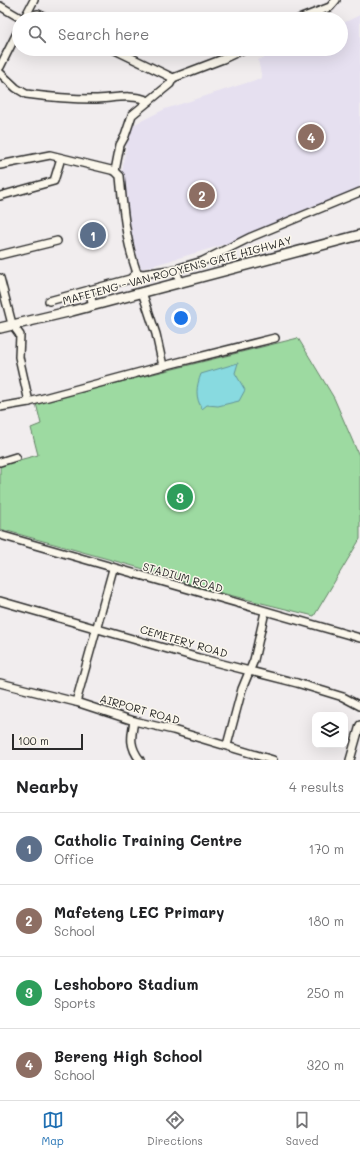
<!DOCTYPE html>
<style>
:root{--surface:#fff;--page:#f2f2f2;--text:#202124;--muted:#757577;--line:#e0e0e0;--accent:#1f6fb2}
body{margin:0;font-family:Mali,sans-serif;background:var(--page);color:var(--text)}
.controls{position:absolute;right:12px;bottom:12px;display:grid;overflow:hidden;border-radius:8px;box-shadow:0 4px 16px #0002}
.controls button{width:36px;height:36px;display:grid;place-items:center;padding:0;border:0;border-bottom:1px solid var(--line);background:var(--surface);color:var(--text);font:20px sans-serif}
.scale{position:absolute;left:12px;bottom:10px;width:71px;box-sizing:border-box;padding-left:4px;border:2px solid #2b2b2b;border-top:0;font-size:11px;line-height:14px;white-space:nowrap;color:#2b2b2b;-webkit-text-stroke:3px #fbf7ec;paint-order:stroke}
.you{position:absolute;left:181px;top:318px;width:14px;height:14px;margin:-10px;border:3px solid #fff;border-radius:50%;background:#1a73e8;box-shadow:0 0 0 6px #1a73e833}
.badge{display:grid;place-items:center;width:26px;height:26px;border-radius:50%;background:var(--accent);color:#fff;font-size:13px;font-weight:700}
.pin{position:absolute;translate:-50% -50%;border:2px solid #fff;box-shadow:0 1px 4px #0006}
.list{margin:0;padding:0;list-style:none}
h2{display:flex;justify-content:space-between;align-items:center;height:52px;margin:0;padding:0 16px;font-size:17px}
h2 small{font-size:13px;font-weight:400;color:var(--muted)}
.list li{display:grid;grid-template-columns:26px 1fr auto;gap:12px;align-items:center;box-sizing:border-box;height:72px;padding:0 16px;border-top:1px solid var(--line)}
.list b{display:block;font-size:15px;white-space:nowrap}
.list p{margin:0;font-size:13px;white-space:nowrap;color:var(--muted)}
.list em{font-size:13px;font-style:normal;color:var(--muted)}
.icon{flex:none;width:22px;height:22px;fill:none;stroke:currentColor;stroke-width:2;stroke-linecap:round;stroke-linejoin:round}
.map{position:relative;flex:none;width:360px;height:760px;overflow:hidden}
.search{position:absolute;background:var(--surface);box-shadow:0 4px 16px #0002;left:12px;right:12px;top:12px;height:44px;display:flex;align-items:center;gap:10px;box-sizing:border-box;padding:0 14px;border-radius:22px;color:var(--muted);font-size:15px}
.sheet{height:340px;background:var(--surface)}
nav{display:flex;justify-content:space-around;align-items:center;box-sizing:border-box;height:56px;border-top:1px solid var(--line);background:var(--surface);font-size:11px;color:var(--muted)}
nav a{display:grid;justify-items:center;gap:2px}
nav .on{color:var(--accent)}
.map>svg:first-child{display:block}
.built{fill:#e6e0f0}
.green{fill:#9ddaa1;stroke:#648266}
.water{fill:#88dae0;stroke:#639498}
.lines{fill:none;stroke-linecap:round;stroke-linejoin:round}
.minor-casing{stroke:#2b2b2b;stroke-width:10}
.major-casing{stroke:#2b2b2b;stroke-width:12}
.minor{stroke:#fbf7ec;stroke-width:7}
.major{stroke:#fbf7ec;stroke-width:9}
.labels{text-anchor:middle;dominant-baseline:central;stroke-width:3;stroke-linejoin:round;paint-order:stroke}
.street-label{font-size:11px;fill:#2b2b2b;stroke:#fbf7ec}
</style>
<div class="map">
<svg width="360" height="760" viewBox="0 0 360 760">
<rect width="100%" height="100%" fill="#f1edee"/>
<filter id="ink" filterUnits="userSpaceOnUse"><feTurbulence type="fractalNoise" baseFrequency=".025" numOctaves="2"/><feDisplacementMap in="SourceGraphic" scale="8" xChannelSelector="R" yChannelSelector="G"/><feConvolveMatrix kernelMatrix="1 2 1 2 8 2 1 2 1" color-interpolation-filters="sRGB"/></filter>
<g filter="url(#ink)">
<!-- built -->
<polygon class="built" points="360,15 360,191 287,219 236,241 141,269 131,233 122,172 129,127 165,109 262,78 258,60 284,49 341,49 341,24"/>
<!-- green -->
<polygon class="green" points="298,338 334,398 360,458 360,539 314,616 201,588 169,576 0,529 0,465 38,455 31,428 41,424 36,403"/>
<!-- water -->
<path class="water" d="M 238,363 L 235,373 L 245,390 L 239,401 L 218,406 L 207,405 L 202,409 C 195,397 196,387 201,374 Z"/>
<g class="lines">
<!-- minor casing -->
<g class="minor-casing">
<g id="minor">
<polyline points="0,6 22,19"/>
<polyline points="27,14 29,16 38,14 49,19"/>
<polyline points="25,17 34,0"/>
<polyline points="299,19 330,7 336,0"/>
<polyline points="113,49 173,78 223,59 244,49"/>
<polyline points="0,67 19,29"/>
<path d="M 0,73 L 16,88 L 26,94 C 48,97 71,99 94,99 C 111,99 132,93 149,101"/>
<path d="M 0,165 L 50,155 L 115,171 L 120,176 C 123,209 126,242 137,273 L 143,274 L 176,269"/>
<polyline points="115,171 120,145 125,136 132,115 170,84 173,78"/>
<polyline points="0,196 54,181 61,158"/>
<polyline points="0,255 57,241"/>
<polyline points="0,278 12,324 20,335 19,357 29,402"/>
<polyline points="180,283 176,269 203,261 251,237 360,192"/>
<polyline points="89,290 93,306"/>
<polyline points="142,292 156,334 163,366"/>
<polyline points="49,301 130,279 137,273"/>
<polyline points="0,407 29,402 163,366 275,338"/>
<polyline points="0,462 16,457"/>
<polyline points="0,535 360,638"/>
<polyline points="0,601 199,658 297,683 343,697 360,706"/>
<polyline points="0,683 76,702 134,721 173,730 273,760"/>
<polyline points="76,702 113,569"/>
<path d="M 134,721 C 131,737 129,746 140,760"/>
<polyline points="227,745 242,689 254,660 265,612"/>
<polyline points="350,760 360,725"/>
</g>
</g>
<!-- major casing -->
<g class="major-casing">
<polyline id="major" points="0,328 72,311 360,235"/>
</g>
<!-- minor -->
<use href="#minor" class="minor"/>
<!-- major -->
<use href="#major" class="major"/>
</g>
</g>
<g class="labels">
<!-- street labels -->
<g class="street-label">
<text transform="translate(177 270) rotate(-15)">MAFETENG - VAN ROOYEN'S GATE HIGHWAY</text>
<text transform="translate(183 577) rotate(16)">STADIUM ROAD</text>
<text transform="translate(184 641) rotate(16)">CEMETERY ROAD</text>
<text transform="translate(140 709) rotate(16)">AIRPORT ROAD</text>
</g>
</g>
</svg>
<div class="controls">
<button><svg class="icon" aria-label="layers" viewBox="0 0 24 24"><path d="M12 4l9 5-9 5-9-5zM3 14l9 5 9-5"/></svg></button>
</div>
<div class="scale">100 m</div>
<div class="you"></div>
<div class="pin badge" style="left:93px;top:235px;background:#5c6f8a">1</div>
<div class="pin badge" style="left:202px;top:195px;background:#8d6e63">2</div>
<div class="pin badge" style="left:180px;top:497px;background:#2e9e5b">3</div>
<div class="pin badge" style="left:311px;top:137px;background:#8d6e63">4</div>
<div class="search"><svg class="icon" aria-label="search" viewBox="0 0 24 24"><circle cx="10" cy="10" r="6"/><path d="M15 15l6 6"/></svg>Search here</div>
</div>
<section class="sheet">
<h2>Nearby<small>4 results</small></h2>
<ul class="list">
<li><span class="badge" style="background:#5c6f8a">1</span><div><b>Catholic Training Centre</b><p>Office</p></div><em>170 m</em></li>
<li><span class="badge" style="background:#8d6e63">2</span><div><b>Mafeteng LEC Primary</b><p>School</p></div><em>180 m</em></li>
<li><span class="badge" style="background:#2e9e5b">3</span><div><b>Leshoboro Stadium</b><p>Sports</p></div><em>250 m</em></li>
<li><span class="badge" style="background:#8d6e63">4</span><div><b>Bereng High School</b><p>School</p></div><em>320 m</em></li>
</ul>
</section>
<nav>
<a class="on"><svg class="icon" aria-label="map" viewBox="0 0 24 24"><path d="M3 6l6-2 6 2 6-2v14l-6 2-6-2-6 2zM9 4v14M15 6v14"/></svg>Map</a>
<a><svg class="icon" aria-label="directions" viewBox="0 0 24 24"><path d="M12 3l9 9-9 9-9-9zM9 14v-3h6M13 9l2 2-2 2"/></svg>Directions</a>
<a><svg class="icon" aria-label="saved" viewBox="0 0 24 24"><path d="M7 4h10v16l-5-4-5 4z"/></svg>Saved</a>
</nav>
